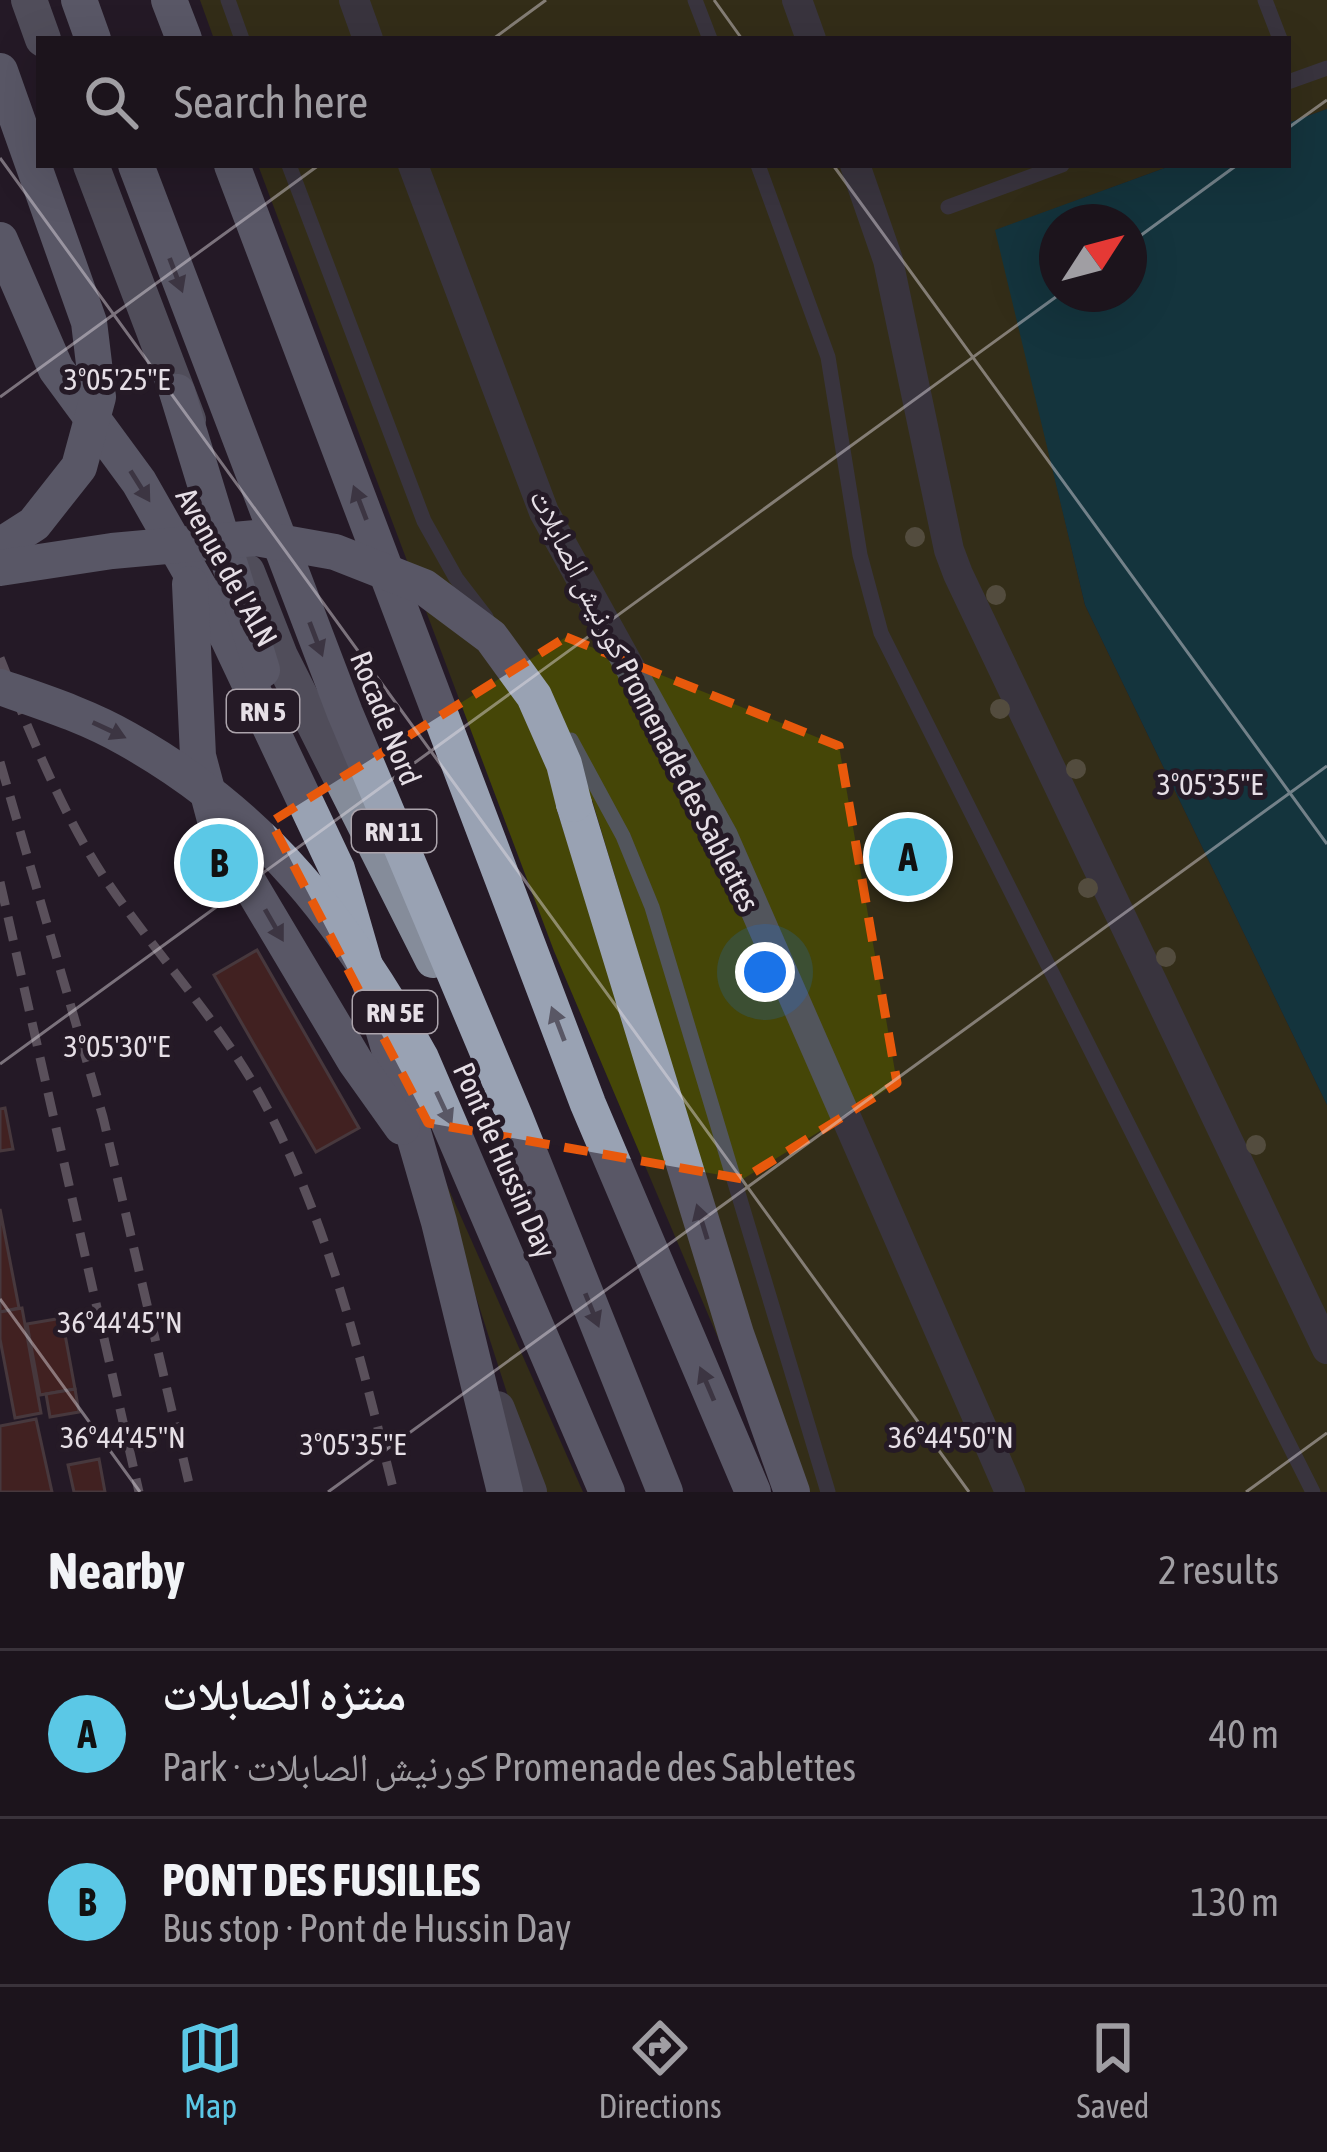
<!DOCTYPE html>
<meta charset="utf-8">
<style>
:root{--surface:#1c141c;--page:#292129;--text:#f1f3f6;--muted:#a09ea3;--line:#3a333b;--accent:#5bc8e6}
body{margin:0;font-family:"Asap Condensed","Noto Naskh Arabic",sans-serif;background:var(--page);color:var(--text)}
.compass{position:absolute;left:1039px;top:204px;width:108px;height:108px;border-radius:50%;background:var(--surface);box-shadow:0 12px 48px #0002;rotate:54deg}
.you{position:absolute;left:765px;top:972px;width:42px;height:42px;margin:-30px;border:9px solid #fff;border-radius:50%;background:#1a73e8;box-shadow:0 0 0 18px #1a73e833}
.badge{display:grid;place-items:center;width:78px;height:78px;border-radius:50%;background:var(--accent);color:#111;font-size:39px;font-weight:700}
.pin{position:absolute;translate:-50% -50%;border:6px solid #fff;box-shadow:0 3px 12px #0006}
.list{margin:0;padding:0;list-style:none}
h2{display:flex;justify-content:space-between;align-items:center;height:156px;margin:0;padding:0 48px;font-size:51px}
h2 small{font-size:39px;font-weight:400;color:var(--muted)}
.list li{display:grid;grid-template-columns:78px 1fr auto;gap:36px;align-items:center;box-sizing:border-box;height:168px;padding:0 48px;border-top:3px solid var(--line)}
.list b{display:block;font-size:45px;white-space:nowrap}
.list p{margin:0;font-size:39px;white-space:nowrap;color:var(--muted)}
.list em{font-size:39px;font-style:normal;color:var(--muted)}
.icon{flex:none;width:66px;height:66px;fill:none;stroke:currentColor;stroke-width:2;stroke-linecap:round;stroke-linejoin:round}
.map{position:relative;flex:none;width:1327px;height:1492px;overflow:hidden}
.search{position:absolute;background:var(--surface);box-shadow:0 12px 48px #0002;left:36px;right:36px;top:36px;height:132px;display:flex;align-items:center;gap:30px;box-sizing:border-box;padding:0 42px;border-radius:0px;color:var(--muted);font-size:45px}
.sheet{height:492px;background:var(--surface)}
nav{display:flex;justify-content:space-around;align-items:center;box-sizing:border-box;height:168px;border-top:3px solid var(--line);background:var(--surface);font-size:33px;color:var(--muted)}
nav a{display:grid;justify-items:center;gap:6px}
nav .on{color:var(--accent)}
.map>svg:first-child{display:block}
.green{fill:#454607}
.water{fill:#005559;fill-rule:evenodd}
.building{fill:#652b1c;stroke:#715e59;stroke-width:3}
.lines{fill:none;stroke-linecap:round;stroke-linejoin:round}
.lane{stroke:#52555c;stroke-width:15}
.street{stroke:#52555c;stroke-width:30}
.secondary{stroke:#6f747f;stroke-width:36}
.primary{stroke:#858c9a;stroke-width:36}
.highway{stroke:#99a2b3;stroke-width:36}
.rail{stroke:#9b939c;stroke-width:9;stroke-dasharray:24 12;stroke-linecap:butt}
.highway-bridge{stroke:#99a2b3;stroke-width:36}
.tree{fill:#8d8b5c}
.oneway{fill:#595765}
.marked{fill:none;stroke:#e8590c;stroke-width:9;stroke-dasharray:24 15;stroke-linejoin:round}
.ticks{fill:none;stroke:#e6dfe6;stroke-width:3;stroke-opacity:0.45}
.labels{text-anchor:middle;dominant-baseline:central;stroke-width:10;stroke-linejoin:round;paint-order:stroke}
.shield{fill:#251a26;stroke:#aca4ac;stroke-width:3}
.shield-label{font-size:27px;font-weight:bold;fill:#e6dfe6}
.street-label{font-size:30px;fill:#e6dfe6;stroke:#251a26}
.ticks-label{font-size:30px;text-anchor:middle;fill:#e6dfe6;stroke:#251a26;stroke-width:10;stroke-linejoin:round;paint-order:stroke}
</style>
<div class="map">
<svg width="1327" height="1492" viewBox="0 0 1327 1492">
<rect width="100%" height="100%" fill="#251a26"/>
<!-- green -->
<g class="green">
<polygon points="200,0 1327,0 1327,109 1288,123 1288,39 214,39"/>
<polygon points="258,165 1173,165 996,230 1085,605 1327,1105 1327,1492 800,1492 592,800 557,810 730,1353 724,1352 554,951"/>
<polygon points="422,1129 583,1492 543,1492 516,1421"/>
</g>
<!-- water -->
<path class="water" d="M 1327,109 L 1327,1105 L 1085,605 L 995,230 L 1173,165 L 1288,165 L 1288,123 ZM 1057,222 L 1129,222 L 1129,294 L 1057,294 Z"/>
<!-- building -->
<g class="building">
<polygon points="257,950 359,1128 316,1152 214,975"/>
<polygon points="5,1108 13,1149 0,1151 0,1109"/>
<polygon points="0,1209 19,1308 0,1312"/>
<polygon points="22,1308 41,1413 15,1418 0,1339 0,1312"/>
<polygon points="62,1318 75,1389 40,1395 27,1324"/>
<polygon points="75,1389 79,1412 50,1417 46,1394"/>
<polygon points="36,1419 52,1492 0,1492 0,1426"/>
<polygon points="99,1459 105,1492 74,1492 68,1465"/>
</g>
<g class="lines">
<!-- lane -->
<g class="lane">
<polyline points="228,0 242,39"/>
<polyline points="695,0 710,39"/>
<polyline points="1265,0 1280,39"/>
<polyline points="1288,82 1327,68"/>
<polyline points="289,165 424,521 456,578 486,617"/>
<polyline points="758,165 828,357 860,555 881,633 1313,1492"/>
<polyline points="948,207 1062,165"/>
<polyline points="571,740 623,836 652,907 828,1492"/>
</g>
<!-- street -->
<g class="street">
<polyline points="354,0 368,39"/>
<polyline points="797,0 811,39"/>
<polyline points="413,165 544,512 723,836 1010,1492"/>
<polyline points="855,165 888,260 949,550 958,574 1327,1349"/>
</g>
<!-- secondary -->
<polyline class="secondary" points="497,1409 529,1492"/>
<!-- primary -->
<g class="primary">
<polyline points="29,0 43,39"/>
<polyline points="91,165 188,420"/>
<polyline points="247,572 280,656 433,960"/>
</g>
<!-- highway -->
<g class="highway">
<polyline points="79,0 93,39"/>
<polyline points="169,0 184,39"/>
<polyline points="136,165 345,713 515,1117 665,1492"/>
<polyline points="232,165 588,1104 753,1492"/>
<polyline points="0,240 56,369 139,482 228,638 337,869 439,1222 505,1492"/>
<polyline points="177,392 262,670"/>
<polyline points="190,584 198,756 218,831 355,1061 402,1127"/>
<polyline points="574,804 736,1334 792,1492"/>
</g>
<!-- rail -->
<g class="rail">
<path d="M 0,658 C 30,733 61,812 106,880 C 155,953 217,1018 260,1095 C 328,1219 360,1356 394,1492"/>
<polyline points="0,762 103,1117 191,1492"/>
<polyline points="0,882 139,1492"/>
</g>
<!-- highway-bridge -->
<g class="highway-bridge">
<polyline points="0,71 89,322 98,397 79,467 34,524 0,546"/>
<polyline points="0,568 112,551 256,538 335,552 424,587 491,637 534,696 564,764 574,804"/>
<path d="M 0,687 C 43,702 87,716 127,739 C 265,816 345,922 421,1058 L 607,1492"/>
</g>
</g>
<!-- trees -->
<g class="tree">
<circle cx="915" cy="537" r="10"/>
<circle cx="996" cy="595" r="10"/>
<circle cx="1000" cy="709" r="10"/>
<circle cx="1076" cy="769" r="10"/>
<circle cx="1088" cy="888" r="10"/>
<circle cx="1166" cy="957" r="10"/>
<circle cx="1256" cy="1145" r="10"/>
</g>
<!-- one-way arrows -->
<defs><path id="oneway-solid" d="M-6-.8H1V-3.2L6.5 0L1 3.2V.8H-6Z" transform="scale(3)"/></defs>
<g class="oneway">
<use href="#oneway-solid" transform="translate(176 275) rotate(69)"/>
<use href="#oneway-solid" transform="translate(140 486) rotate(58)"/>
<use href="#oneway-solid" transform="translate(360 503) rotate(-111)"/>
<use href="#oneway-solid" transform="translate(316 639) rotate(69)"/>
<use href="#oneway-solid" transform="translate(109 730) rotate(25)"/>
<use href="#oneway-solid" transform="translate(274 925) rotate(60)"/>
<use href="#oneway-solid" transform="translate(558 1024) rotate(-111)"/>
<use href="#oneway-solid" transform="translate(444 1108) rotate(65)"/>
<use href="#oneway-solid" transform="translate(702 1222) rotate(-107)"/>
<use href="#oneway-solid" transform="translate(592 1310) rotate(68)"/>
<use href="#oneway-solid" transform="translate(707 1384) rotate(-113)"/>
</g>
<!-- marked area -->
<path d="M0 0H1327V1492H0ZM 566,637 L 839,746 L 897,1083 L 743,1179 L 428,1123 L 271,822 Z" fill="#251a26" fill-opacity=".55" fill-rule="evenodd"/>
<path class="marked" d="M 566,637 L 839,746 L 897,1083 L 743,1179 L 428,1123 L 271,822 Z"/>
<!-- ticks -->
<path class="ticks" d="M 714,0 L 742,39M 493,39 L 546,0M 1288,128 L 1327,100M 0,158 L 969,1492M 833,165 L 1327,844M 1129,244 L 1237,165M 0,397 L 319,165M 0,1064 L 1060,294M 0,1299 L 140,1492M 328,1492 L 1327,766M 1246,1492 L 1327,1433"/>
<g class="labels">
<!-- shield labels -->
<g class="shield">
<rect x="227" y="690" width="72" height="42" rx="9"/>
<rect x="352" y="810" width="84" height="42" rx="9"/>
<rect x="353" y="991" width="84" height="42" rx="9"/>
</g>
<g class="shield-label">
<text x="263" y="711">RN 5</text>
<text x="394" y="831">RN 11</text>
<text x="395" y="1012">RN 5E</text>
</g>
<!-- street labels -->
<g class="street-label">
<text transform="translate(227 567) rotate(61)">Avenue de l'ALN</text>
<text transform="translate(645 700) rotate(63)">كورنيش الصابلات Promenade des Sablettes</text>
<text transform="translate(386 718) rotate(68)">Rocade Nord</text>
<text transform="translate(505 1160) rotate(66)">Pont de Hussin Day</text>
</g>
</g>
<g class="ticks-label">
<text x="117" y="390">3°05'25"E</text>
<text x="1210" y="795">3°05'35"E</text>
<text x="117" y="1057">3°05'30"E</text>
<text x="120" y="1333">36°44'45"N</text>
<text x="123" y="1448">36°44'45"N</text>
<text x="951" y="1448">36°44'50"N</text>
<text x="353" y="1455">3°05'35"E</text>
</g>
</svg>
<svg class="compass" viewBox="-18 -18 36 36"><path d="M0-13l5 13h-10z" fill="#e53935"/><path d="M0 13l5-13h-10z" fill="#a09ea3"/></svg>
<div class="you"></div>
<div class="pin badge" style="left:908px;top:857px">A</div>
<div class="pin badge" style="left:219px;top:863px">B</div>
<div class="search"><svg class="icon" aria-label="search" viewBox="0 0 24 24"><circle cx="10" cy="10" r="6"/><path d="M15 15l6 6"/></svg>Search here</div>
</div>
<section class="sheet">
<h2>Nearby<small>2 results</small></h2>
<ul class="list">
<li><span class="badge">A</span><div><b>منتزه الصابلات</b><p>Park · كورنيش الصابلات Promenade des Sablettes</p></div><em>40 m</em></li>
<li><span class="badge">B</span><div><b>PONT DES FUSILLES</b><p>Bus stop · Pont de Hussin Day</p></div><em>130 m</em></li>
</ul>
</section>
<nav>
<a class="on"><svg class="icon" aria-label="map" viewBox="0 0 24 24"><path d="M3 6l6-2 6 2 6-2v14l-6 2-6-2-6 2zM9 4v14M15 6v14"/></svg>Map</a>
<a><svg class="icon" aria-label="directions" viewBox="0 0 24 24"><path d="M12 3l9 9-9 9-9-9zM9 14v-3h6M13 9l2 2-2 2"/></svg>Directions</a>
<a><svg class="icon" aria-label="saved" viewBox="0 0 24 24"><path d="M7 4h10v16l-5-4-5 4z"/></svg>Saved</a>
</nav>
